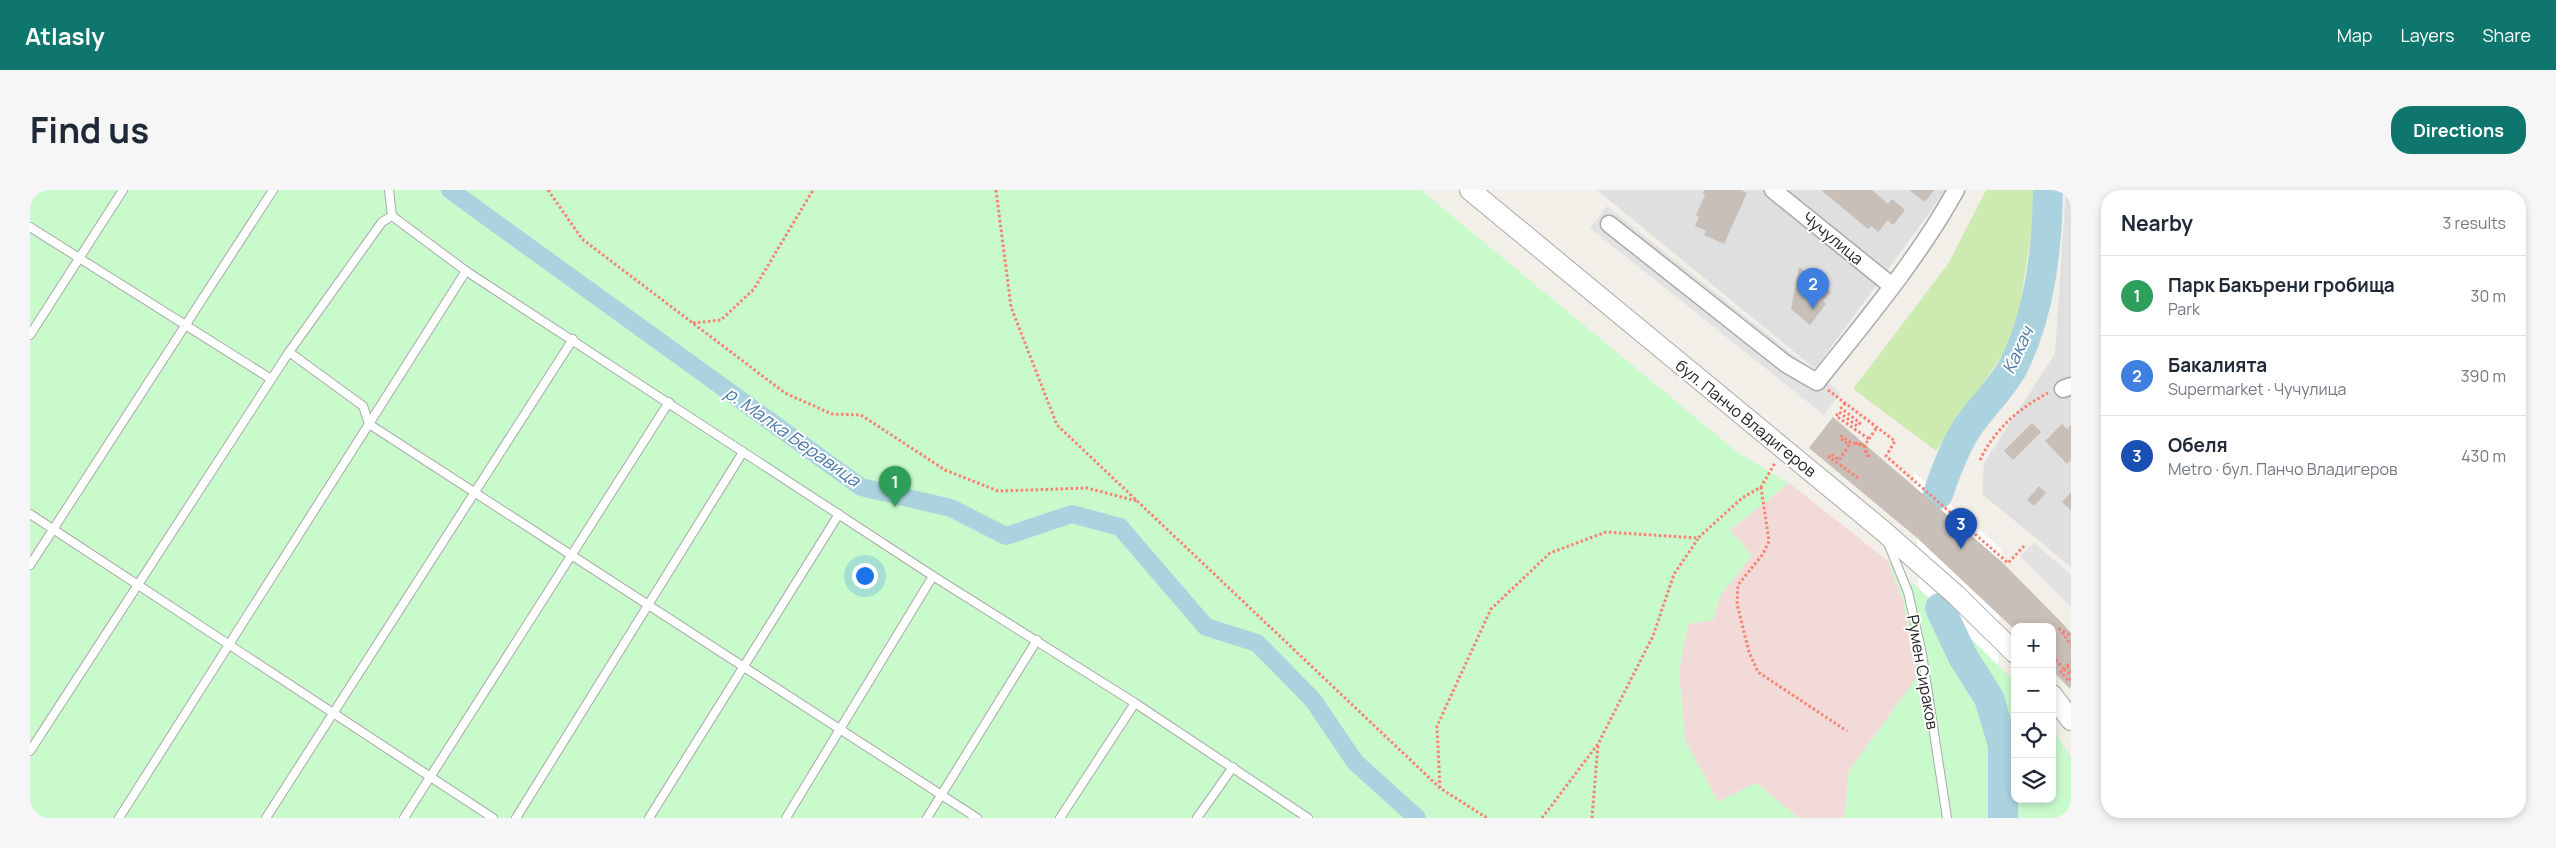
<!DOCTYPE html>
<meta charset="utf-8">
<style>
:root{--surface:#fff;--page:#f6f6f7;--text:#1f2937;--muted:#747a83;--line:#e0e1e3;--accent:#0f766e}
body{margin:0;font-family:Manrope,sans-serif;background:var(--page);color:var(--text)}
.controls{position:absolute;right:15px;bottom:15px;display:grid;overflow:hidden;border-radius:10px;box-shadow:0 2px 8px #0003}
.controls button{width:45px;height:45px;display:grid;place-items:center;padding:0;border:0;border-bottom:1px solid var(--line);background:var(--surface);color:var(--text);font:25px sans-serif}
.you{position:absolute;left:834px;top:385px;width:18px;height:18px;margin:-12px;border:4px solid #fff;border-radius:50%;background:#1a73e8;box-shadow:0 0 0 8px #1a73e833}
.badge{display:grid;place-items:center;width:32px;height:32px;border-radius:50%;background:var(--accent);color:#fff;font-size:16px;font-weight:700}
.pin{position:absolute;translate:-50% -41px;filter:drop-shadow(0 1px 2px #0008)}
.pin::after{content:'';position:absolute;top:26px;width:18px;height:15px;background:inherit;clip-path:polygon(0 0,100% 0,50% 100%)}
.list{margin:0;padding:0;list-style:none}
h2{display:flex;justify-content:space-between;align-items:center;height:65px;margin:0;padding:0 20px;font-size:21px}
h2 small{font-size:16px;font-weight:400;color:var(--muted)}
.list li{display:grid;grid-template-columns:32px 1fr auto;gap:15px;align-items:center;box-sizing:border-box;height:80px;padding:0 20px;border-top:1px solid var(--line)}
.list b{display:block;font-size:19px;white-space:nowrap}
.list p{margin:0;font-size:16px;white-space:nowrap;color:var(--muted)}
.list em{font-size:16px;font-style:normal;color:var(--muted)}
.icon{flex:none;width:28px;height:28px;fill:none;stroke:currentColor;stroke-width:2;stroke-linecap:round;stroke-linejoin:round}
.map{position:relative;flex:none;width:2041px;height:628px;overflow:hidden;border-radius:20px}
header{display:flex;align-items:center;gap:30px;box-sizing:border-box;height:70px;padding:0 25px;background:var(--accent);color:#fff}
header strong{font-size:24px}
nav{display:flex;gap:28px;margin-inline-start:auto;font-size:18px}
.intro{display:flex;align-items:center;justify-content:space-between;box-sizing:border-box;height:120px;padding:0 30px}
h1{margin:0;font-size:35px}
.button{padding:12px 22px;border-radius:20px;background:var(--accent);color:#fff;font-size:18px;font-weight:700}
main{display:flex;gap:30px;padding:0 30px}
aside{flex:1;background:var(--surface);border-radius:20px;box-shadow:0 2px 8px #0003}
.map>svg:first-child{display:block}
.residential{fill:#e0dfdf}
.commercial{fill:#f2dad9}
.grass{fill:#cdebb0}
.park{fill:#c8facc}
.parking{fill:#e2e2e2}
.pier{fill:#fff}
.lines{fill:none;stroke-linecap:round;stroke-linejoin:round}
.canal{stroke:#aad3df;stroke-width:18}
.river{stroke:#aad3df;stroke-width:30}
.building{fill:#c7bfb8}
.service-casing{stroke:#a9a9a9;stroke-width:10}
.minor-casing{stroke:#a9a9a9;stroke-width:19}
.tertiary-casing{stroke:#a9a9a9;stroke-width:22}
.path{stroke:#fa8072;stroke-width:3;stroke-dasharray:2.5 2.5;stroke-linecap:butt}
.service{stroke:#fff;stroke-width:8}
.minor{stroke:#fff;stroke-width:16}
.tertiary{stroke:#fff;stroke-width:20}
.labels{text-anchor:middle;dominant-baseline:central;stroke-width:4;stroke-linejoin:round;paint-order:stroke}
.street-label{font-size:16px;fill:#222;stroke:#fff}
.water-label{font-size:18px;font-style:italic;fill:#4a7aab;stroke:#fff}
</style>
<header>
<strong>Atlasly</strong>
<nav><a>Map</a><a>Layers</a><a>Share</a></nav>
</header>
<div class="intro"><h1>Find us</h1><a class="button">Directions</a></div>
<main>
<div class="map">
<svg width="2041" height="628" viewBox="0 0 2041 628">
<rect width="100%" height="100%" fill="#f2efe9"/>
<!-- residential -->
<g class="residential">
<polygon points="1567,0 1916,0 1785,179"/>
<polygon points="2036,0 2041,0 2041,377 1952,304 1954,273 2025,164"/>
</g>
<!-- commercial -->
<polygon class="commercial" points="1759,293 1858,371 1873,411 1888,486 1819,581 1814,628 1769,628 1726,593 1688,612 1655,550 1649,481 1658,434 1683,430 1690,406 1722,365 1699,341"/>
<!-- grass -->
<polygon class="grass" points="1956,0 2007,0 1990,118 1980,154 1906,261 1823,199 1918,74"/>
<!-- park -->
<g class="park">
<polygon points="0,0 1391,0 1707,262 1759,293 1700,340 1722,365 1690,406 1683,430 1658,434 1649,481 1655,550 1688,612 1726,593 1769,628 0,628"/>
<polygon points="1858,371 1934,440 1985,492 1985,609 2022,609 2022,539 2041,567 2041,628 1814,628 1819,581 1888,486 1873,411"/>
</g>
<!-- parking -->
<g class="parking">
<polygon points="1577,16 1811,203 1794,225 1560,38"/>
<polygon points="2004,353 2041,385 2041,417 1990,366"/>
</g>
<!-- pier -->
<polygon class="pier" points="1884,282 1971,359 1968,475 1889,398"/>
<g class="lines">
<!-- canal -->
<polyline class="canal" points="420,0 831,297 921,318 976,346 1042,324 1090,337 1176,437 1227,453 1283,510 1325,572 1387,628"/>
<!-- river -->
<g class="river">
<path d="M 1908,304 C 1916,280 1924,259 1937,238 C 1951,217 1971,199 1983,177 C 2010,123 2017,60 2018,0"/>
<polyline points="1910,418 1933,467 1959,508 1973,555 1973,628"/>
</g>
</g>
<!-- building -->
<g class="building">
<polygon points="1674,0 1711,0 1717,3 1694,54 1674,45 1676,41 1665,36 1669,27 1666,25 1675,5 1673,4"/>
<polygon points="1791,0 1842,0 1858,14 1862,9 1875,20 1863,35 1858,30 1848,42 1841,36 1838,39"/>
<polygon points="1879,0 1904,0 1895,12"/>
<polygon points="1769,77 1801,102 1793,111 1796,114 1780,135 1761,119"/>
<polygon points="1803,227 1971,371 2034,435 2041,443 2041,497 2039,498 2022,480 2022,437 1985,437 1985,440 1886,347 1779,258"/>
<polygon points="2002,233 2011,242 1983,270 1974,261"/>
<polygon points="2032,234 2037,239 2041,235 2041,270 2037,274 2015,251"/>
<polygon points="2009,296 2016,303 2004,316 1997,310"/>
<polygon points="2041,302 2041,320 2032,312"/>
</g>
<g class="lines">
<!-- service casing -->
<g class="service-casing">
<g id="service">
<polyline points="359,0 362,26"/>
<polyline points="0,37 241,189"/>
<polyline points="0,145 93,0"/>
<polyline points="259,162 333,216 339,234 947,628"/>
<polyline points="0,324 463,628"/>
<polyline points="1858,353 1878,402 1892,464 1917,628"/>
<polyline points="0,375 243,0"/>
<polyline points="0,561 259,162 352,32 362,26 436,81 903,386 1105,513 1278,628"/>
<polyline points="89,628 436,81"/>
<polyline points="236,628 543,149"/>
<polyline points="374,628 639,212"/>
<polyline points="486,628 713,262"/>
<polyline points="619,628 809,324"/>
<polyline points="756,628 903,386"/>
<polyline points="897,628 1007,450"/>
<polyline points="1030,628 1105,513"/>
<polyline points="1167,628 1203,577"/>
</g>
</g>
<!-- minor casing -->
<g class="minor-casing">
<g id="minor">
<polyline points="1743,0 1862,96"/>
<path d="M 1579,34 L 1756,174 L 1787,192 C 1836,130 1888,69 1926,0"/>
<polyline points="2033,199 2041,196"/>
</g>
</g>
<!-- tertiary casing -->
<g class="tertiary-casing">
<g id="tertiary">
<polyline points="1440,0 1852,340 1926,405 1985,463"/>
<polyline points="2022,505 2041,530"/>
</g>
</g>
<!-- path -->
<g class="path">
<polyline points="518,0 552,49 755,203 802,224 831,225 915,280 968,301 1057,298 1107,311"/>
<polyline points="966,0 981,117 1027,235 1410,598 1457,628"/>
<polyline points="663,133 691,130 724,99 783,0"/>
<polyline points="1798,200 1865,251 1856,266 1978,373 1996,354"/>
<path d="M 1815,213 L 1811,218 L 1830,233 L 1827,236 L 1809,222 L 1806,226 L 1839,249 C 1833,257 1834,261 1839,268"/>
<polyline points="1839,249 1847,237"/>
<polyline points="1825,253 1834,255 1839,267"/>
<path d="M 1950,270 C 1964,240 1989,218 2018,203"/>
<polyline points="1828,288 1799,267 1801,264 1809,270 1819,255 1810,248 1812,246 1821,253 1834,255"/>
<polyline points="1731,297 1739,351 1733,364 1708,395 1707,414 1719,462 1728,482 1817,541"/>
<polyline points="2029,438 2041,455"/>
<polyline points="2033,441 2041,446"/>
<polyline points="2022,466 2034,479 2031,482 2039,491 2041,489"/>
<polyline points="2037,476 2041,481"/>
<polyline points="2037,476 2041,472"/>
<polyline points="2034,479 2041,485"/>
<polyline points="1410,598 1407,536 1461,419 1520,363 1576,342 1668,348 1712,308 1731,297 1745,273"/>
<polyline points="1512,628 1568,554 1623,446 1644,384 1668,349"/>
<polyline points="1562,628 1568,555"/>
</g>
<!-- service -->
<use href="#service" class="service"/>
<!-- minor -->
<use href="#minor" class="minor"/>
<!-- tertiary -->
<use href="#tertiary" class="tertiary"/>
</g>
<g class="labels">
<!-- street labels -->
<g class="street-label">
<text transform="translate(1803 48) rotate(39)">Чучулица</text>
<text transform="translate(1716 228) rotate(39)">бул. Панчо Владигеров</text>
<text transform="translate(1893 482) rotate(80)">Румен Сираков</text>
</g>
<!-- water labels -->
<g class="water-label">
<text transform="translate(1987 160) rotate(-65)">Какач</text>
<text transform="translate(763 246) rotate(35)">р. Малка Беравица</text>
</g>
</g>
</svg>
<div class="controls">
<button>+</button>
<button>−</button>
<button><svg class="icon" aria-label="locate" viewBox="0 0 24 24"><circle cx="12" cy="12" r="6"/><path d="M12 2v4M12 18v4M2 12h4M18 12h4"/></svg></button>
<button><svg class="icon" aria-label="layers" viewBox="0 0 24 24"><path d="M12 4l9 5-9 5-9-5zM3 14l9 5 9-5"/></svg></button>
</div>
<div class="you"></div>
<div class="pin badge" style="left:865px;top:317px;background:#2e9e5b">1</div>
<div class="pin badge" style="left:1783px;top:119px;background:#3f7fe0">2</div>
<div class="pin badge" style="left:1931px;top:359px;background:#1a4fb4">3</div>
</div>
<aside>
<h2>Nearby<small>3 results</small></h2>
<ul class="list">
<li><span class="badge" style="background:#2e9e5b">1</span><div><b>Парк Бакърени гробища</b><p>Park</p></div><em>30 m</em></li>
<li><span class="badge" style="background:#3f7fe0">2</span><div><b>Бакалията</b><p>Supermarket · Чучулица</p></div><em>390 m</em></li>
<li><span class="badge" style="background:#1a4fb4">3</span><div><b>Обеля</b><p>Metro · бул. Панчо Владигеров</p></div><em>430 m</em></li>
</ul>
</aside>
</main>
